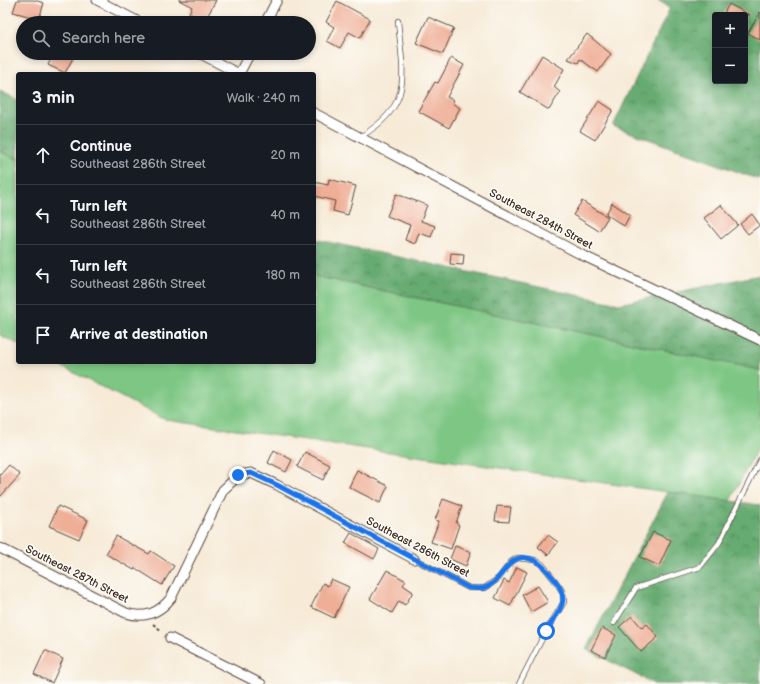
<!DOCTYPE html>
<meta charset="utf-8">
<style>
:root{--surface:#171b24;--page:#242831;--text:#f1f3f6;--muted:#9ea1a6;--line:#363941}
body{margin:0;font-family:"Balsamiq Sans",sans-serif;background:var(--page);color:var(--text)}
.controls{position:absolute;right:12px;top:12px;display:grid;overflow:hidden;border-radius:4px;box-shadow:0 2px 6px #0003}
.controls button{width:36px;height:36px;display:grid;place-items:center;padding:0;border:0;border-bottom:1px solid var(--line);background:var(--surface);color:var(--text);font:20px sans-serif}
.stop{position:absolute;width:12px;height:12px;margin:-9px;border:3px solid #1a73e8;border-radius:50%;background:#fff}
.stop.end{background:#1a73e8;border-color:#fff;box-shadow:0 1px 4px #0008}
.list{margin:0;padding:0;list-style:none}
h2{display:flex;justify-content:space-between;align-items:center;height:52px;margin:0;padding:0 16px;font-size:17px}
h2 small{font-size:13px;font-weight:400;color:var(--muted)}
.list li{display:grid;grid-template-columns:26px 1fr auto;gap:12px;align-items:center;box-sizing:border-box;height:60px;padding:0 16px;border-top:1px solid var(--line)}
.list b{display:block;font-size:15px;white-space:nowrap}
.list p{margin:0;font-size:13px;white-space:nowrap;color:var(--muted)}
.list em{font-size:13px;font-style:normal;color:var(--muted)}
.icon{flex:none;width:22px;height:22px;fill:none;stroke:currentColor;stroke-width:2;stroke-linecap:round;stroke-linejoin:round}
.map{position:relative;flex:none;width:760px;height:684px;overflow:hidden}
.search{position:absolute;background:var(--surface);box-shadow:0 2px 6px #0003;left:16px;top:16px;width:300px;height:44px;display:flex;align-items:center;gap:10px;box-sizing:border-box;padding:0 14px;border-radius:22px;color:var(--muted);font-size:15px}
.panel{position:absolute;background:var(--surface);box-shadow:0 2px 6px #0003;left:16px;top:72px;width:300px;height:292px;border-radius:4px}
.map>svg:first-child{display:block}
.green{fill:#7dc683;stroke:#5c7850}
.forest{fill:url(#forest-crowns);stroke:#506a48;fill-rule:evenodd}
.building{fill:#efae96}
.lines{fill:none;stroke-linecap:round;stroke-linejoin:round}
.service-casing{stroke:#57473a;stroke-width:6}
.minor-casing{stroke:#57473a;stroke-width:11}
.path{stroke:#57473a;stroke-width:2;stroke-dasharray:3 3;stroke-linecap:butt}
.service{stroke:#fff;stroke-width:4.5}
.minor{stroke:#fff;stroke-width:9}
.route{stroke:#1a73e8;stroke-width:5}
.labels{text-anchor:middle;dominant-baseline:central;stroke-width:3;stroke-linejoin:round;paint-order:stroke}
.street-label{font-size:11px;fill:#3b2a1e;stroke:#fdfcf7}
</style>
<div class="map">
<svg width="760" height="684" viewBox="0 0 760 684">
<defs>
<pattern id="forest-crowns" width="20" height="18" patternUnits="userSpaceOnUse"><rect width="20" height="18" fill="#66ab71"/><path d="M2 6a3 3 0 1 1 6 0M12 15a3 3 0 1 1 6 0" fill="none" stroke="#558b5c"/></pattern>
</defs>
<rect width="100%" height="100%" fill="#fdfcf7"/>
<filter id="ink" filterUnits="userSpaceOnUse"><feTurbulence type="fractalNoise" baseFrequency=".025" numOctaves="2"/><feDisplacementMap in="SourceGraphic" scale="8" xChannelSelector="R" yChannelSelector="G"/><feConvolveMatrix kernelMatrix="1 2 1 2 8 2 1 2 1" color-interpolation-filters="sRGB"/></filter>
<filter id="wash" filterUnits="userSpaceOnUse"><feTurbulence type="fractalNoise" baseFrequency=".012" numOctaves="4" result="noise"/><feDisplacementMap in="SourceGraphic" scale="16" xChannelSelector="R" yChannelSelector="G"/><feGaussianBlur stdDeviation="0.9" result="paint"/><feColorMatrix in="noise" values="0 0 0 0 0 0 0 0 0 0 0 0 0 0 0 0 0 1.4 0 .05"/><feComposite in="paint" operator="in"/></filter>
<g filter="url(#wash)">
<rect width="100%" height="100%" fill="#f7ebd8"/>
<!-- green -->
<g class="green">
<polygon points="0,151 18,160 18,344 0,335"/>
<polygon points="314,276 760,370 760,443 730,501 166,420 53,362 314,362"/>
</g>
<!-- forest -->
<g class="forest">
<path d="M 658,0 L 760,0 L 760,180 L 613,126 L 670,8 ZM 715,15 L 745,15 L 745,81 L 715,81 Z"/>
<polygon points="0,91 18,100 18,160 0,151"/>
<polygon points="314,239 619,304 760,275 760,370 314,276"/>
<polygon points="668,492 760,505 760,684 654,684 586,649"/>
</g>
<g id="blocks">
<!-- building -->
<g class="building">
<polygon points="17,0 34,0 44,3 39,19 13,12"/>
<polygon points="179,0 216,0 205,21 189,13 192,7"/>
<polygon points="337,1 370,19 360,38 349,32 340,48 327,41 334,27 326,22"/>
<polygon points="729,4 750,15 723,15"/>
<polygon points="760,12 760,40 748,33"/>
<polygon points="428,17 454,28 443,54 416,43"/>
<polygon points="587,34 611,54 598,72 580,59 578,63 568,59"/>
<polygon points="54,53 68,53 74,56 65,73 48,65"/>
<polygon points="542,55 564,69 554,87 560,92 549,110 520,92"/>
<polygon points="451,58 464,65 447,97 453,100 452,103 460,108 449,128 418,111 435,82 438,83"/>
<polygon points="599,101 613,110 595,140 580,131"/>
<polygon points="329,179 356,186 348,215 333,211 335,201 314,196 314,182 328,185"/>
<polygon points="396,194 427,205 421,221 435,226 431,237 419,233 415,244 405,240 410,225 387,216"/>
<polygon points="582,201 608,217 599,231 573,215"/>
<polygon points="612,203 630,215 624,226 606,214"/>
<polygon points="721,205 738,225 721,239 704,218"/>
<polygon points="752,214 760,225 748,234 740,224"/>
<polygon points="451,253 464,254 463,265 450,264"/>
<polygon points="274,450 292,460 286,472 268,463"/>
<polygon points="305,452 330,465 323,480 297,467"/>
<polygon points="9,465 20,475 0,497 0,475"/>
<polygon points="357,470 388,486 380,503 349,487"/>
<polygon points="443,499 462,506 456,523 459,525 451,549 431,542 439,521 435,520"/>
<polygon points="58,506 88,520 79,539 49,526"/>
<polygon points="497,506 511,507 509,522 495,521"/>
<polygon points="653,532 671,540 659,566 640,557"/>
<polygon points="351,533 379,549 374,559 345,543"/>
<polygon points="548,535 558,542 548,555 538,547"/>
<polygon points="116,536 149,554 151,551 174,566 162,585 135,568 134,570 106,554"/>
<polygon points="455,546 471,552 466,566 450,559"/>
<polygon points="517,567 527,572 510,606 495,598 504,580 509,583"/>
<polygon points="387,570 406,581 403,585 413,592 405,605 399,601 392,613 370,599"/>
<polygon points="331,579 349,587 334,618 311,607 323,583 328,586"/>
<polygon points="538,586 548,602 531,612 522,595"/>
<polygon points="632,616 642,628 647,624 658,637 641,652 619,627"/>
<polygon points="602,628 616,635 605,657 591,650"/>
<polygon points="45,650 63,659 52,683 34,674"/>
</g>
</g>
</g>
<g filter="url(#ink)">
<use href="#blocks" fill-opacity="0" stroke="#57473a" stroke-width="1"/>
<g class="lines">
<!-- service casing -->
<g class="service-casing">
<g id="service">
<path d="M 360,137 C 414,105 403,76 398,21"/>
<polyline points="414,559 469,588 485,588 499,578 511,562 517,558 535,560 542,564 559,586 563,593 564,602 546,631 519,684"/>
<polyline points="614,623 636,588 700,567 719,543 760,460"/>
</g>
</g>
<!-- minor casing -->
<g class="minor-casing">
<g id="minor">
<polyline points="97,0 141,23"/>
<polyline points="265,23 277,0"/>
<polyline points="199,53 239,74"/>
<polyline points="239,74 250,53"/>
<polyline points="314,113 582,255 760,340"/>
<path d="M 0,548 L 126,613 C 145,619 159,613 171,598 L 223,490 L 239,475 L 251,473 L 277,485 L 414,559"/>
<polyline points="170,638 261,684"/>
</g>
</g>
<!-- path -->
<polyline class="path" points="153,624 162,631"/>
<!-- service -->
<use href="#service" class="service"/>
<!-- minor -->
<use href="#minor" class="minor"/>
</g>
</g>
<g class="lines" filter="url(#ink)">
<!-- route -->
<path class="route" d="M 238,475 L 251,473 L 277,485 L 469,588 C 474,588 480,589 484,588 C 502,583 508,553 527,558 C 541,561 546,570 555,580 C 572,602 558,611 546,631"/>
</g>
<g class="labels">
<!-- street labels -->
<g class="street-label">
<text transform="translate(541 219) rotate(28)">Southeast 284th Street</text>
<text transform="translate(418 547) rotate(28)">Southeast 286th Street</text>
<text transform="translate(77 574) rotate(27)">Southeast 287th Street</text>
</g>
</g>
</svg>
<div class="controls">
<button>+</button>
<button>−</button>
</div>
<div class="stop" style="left:546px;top:631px"></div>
<div class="stop end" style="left:238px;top:475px"></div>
<div class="search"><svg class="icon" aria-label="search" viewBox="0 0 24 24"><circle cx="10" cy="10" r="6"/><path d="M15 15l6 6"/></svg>Search here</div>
<section class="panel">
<h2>3 min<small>Walk · 240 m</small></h2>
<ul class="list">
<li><svg class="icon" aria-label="ahead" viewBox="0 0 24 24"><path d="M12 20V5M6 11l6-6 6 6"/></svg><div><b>Continue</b><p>Southeast 286th Street</p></div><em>20 m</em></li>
<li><svg class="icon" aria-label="left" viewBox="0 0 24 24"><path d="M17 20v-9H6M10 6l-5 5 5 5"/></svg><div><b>Turn left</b><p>Southeast 286th Street</p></div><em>40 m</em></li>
<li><svg class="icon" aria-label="left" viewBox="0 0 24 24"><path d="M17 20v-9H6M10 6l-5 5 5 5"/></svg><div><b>Turn left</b><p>Southeast 286th Street</p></div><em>180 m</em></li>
<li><svg class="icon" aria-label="arrive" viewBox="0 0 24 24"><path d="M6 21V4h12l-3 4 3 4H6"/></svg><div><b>Arrive at destination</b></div></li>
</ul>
</section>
</div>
